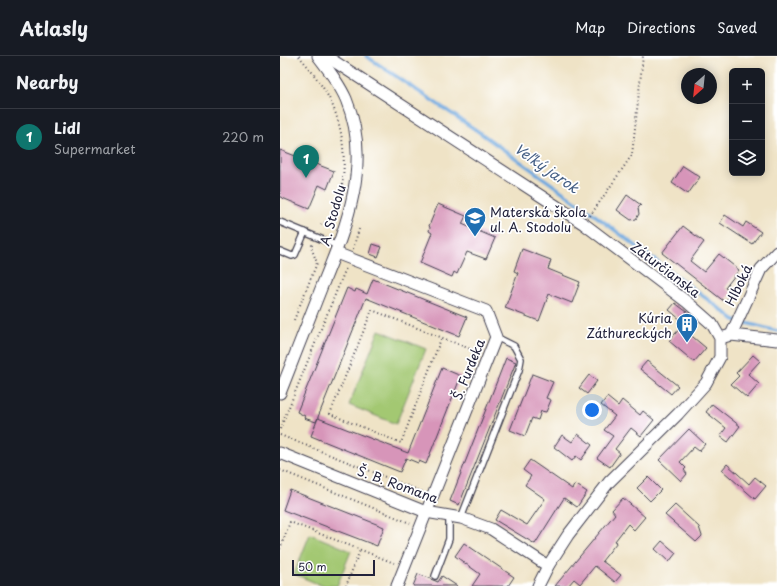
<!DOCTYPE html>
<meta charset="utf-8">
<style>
:root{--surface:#171b24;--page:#242831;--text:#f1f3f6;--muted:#9ea1a6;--line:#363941;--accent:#0f766e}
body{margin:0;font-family:"Playpen Sans",sans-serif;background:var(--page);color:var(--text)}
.controls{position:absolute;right:12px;top:12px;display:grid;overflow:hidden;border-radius:6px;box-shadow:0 2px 10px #0003}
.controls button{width:36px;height:36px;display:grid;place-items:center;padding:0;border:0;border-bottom:1px solid var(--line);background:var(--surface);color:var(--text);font:20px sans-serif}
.compass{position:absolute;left:401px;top:12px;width:36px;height:36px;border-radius:50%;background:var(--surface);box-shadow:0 2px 10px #0003;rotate:207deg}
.scale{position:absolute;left:12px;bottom:10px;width:83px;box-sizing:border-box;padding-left:4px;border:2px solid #22223b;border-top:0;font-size:11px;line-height:14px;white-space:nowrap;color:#22223b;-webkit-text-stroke:3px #fff;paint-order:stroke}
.you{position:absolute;left:312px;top:354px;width:14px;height:14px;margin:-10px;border:3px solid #fff;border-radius:50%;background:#1a73e8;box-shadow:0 0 0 6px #1a73e833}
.badge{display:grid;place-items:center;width:26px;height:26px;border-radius:50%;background:var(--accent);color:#fff;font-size:13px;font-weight:700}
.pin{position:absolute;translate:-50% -33px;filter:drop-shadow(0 1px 2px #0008)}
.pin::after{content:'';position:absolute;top:21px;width:14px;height:12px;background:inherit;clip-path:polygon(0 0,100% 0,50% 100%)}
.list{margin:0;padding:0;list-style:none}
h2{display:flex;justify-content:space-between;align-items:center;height:52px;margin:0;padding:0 16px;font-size:17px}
h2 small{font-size:13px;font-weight:400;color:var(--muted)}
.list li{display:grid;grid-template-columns:26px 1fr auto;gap:12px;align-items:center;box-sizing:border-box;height:56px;padding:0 16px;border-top:1px solid var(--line)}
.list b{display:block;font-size:15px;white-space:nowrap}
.list p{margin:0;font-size:13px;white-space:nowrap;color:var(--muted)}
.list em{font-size:13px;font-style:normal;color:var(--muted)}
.icon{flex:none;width:22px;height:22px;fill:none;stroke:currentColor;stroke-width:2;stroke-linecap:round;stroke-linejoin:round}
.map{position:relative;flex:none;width:497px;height:530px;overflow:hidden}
header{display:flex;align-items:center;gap:24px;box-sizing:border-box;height:56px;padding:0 20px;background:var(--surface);border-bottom:1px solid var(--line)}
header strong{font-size:19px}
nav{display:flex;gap:22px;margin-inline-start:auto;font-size:14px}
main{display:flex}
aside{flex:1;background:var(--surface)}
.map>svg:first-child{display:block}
.green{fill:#a3c872;stroke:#627556}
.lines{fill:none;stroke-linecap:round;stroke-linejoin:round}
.stream{stroke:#6fa9df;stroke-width:3.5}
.building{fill:#d795b9}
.lane-casing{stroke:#413f50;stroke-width:8}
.street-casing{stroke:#413f50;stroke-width:13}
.path{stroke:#413f50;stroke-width:2;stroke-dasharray:1 3;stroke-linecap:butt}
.lane{stroke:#fff;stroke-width:5.5}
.street{stroke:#fff;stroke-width:11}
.labels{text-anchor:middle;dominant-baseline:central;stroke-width:3.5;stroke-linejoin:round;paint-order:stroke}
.poi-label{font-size:13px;fill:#22223b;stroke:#fff;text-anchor:start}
.street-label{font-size:13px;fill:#22223b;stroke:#fff}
.water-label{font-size:14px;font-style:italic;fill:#455f85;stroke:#fff}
</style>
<header>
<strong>Atlasly</strong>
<nav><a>Map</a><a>Directions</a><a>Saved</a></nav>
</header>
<main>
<aside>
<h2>Nearby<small></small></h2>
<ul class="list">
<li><span class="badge">1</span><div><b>Lidl</b><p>Supermarket</p></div><em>220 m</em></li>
</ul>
</aside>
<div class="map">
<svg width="497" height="530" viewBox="0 0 497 530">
<rect width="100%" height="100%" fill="#fff"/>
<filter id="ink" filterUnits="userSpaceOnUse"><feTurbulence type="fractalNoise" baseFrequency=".025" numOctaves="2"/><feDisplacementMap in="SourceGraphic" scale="8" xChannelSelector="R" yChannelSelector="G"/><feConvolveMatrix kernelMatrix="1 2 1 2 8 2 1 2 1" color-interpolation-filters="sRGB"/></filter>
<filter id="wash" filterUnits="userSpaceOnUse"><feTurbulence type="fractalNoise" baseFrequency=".012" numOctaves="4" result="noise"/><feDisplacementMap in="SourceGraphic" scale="16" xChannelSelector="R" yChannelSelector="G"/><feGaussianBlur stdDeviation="0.9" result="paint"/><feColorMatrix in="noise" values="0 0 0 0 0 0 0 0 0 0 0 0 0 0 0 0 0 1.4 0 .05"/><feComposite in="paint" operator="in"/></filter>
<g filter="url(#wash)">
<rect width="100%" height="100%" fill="#efe3c6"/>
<!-- green -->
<g class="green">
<polygon points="99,274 146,293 116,368 69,349"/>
<polygon points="30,478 71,495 57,530 43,530 14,518"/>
</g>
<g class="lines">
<!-- stream -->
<polyline class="stream" points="86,0 199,76 312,157 455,264 497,275"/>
</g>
<g id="blocks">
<!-- building -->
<g class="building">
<polygon points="0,94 54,115 47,133 39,129 29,153 0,141"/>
<polygon points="403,110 420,121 408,138 392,127"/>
<polygon points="347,139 361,149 358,152 359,158 356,163 351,164 337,154"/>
<polygon points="158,148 186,160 182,168 215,182 206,203 187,196 177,218 174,216 172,221 140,207 152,177 149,175 150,171 149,170"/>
<polygon points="445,159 463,171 466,166 481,176 472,188 440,167"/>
<polygon points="403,170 424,186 410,205 424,216 439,198 459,214 445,232 451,236 445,246 382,197"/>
<polygon points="93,188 102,191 98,201 90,198"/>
<polygon points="242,193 271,204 268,213 300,226 292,247 269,238 259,265 225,252 238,217 234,215"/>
<polygon points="93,223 187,261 179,280 86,242 36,366 24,362 25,360 17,356 67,232 75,236 76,233 87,238"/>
<polygon points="395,247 415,262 408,270 389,254"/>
<polygon points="401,271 426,292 414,306 389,285"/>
<polygon points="473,299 480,305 468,318 479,328 467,342 451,328 459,320 456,317"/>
<polygon points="226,302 236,306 179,449 170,445"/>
<polygon points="367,305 398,330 391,338 360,313"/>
<polygon points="162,312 181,320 146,408 139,405 138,407 126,402 120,416 31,380 38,362 128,397"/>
<polygon points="252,318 273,326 266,342 271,344 266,356 261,355 258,364 252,362 245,380 230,374"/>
<polygon points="309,319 317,325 307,338 299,332"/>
<polygon points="327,341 338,350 342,344 360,359 363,355 374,364 361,380 351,372 335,393 340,397 330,411 317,402 333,380 324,374 335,360 321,349"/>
<polygon points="432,348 460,370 448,386 440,380 446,372 426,356"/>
<polygon points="409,373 425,388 419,395 414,391 400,406 406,412 404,414 407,418 401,425 379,404"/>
<polygon points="298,378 312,389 301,404 296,400 292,405 274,391 282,379 292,386"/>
<polygon points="250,404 292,433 295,428 307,436 297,451 284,442 255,488 215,464 221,454 247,469 265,443 245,429 251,420 243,414"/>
<polygon points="447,408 469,428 475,421 486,430 475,443 442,414"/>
<polygon points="368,421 381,434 370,445 357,432"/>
<polygon points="10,434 104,471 97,490 3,454"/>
<polygon points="343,442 365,461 354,474 348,468 335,485 337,486 322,505 341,519 335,526 315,510 300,528 294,523 288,530 275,530 335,458 332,454"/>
<polygon points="395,449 419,471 422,480 416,486 385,459"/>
<polygon points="382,485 396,497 389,506 375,493"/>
<polygon points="184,487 234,521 228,530 192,530 200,518 175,500"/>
<polygon points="138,518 158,526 162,520 177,530 133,530"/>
</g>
</g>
</g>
<g filter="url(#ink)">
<use href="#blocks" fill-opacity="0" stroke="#413f50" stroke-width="1"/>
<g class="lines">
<!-- lane casing -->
<g class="lane-casing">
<g id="lane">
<polyline points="0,166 58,190"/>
<polyline points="0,195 12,200 15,199 25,176"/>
<polyline points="181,462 239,314 241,303 234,290 216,281"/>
<polyline points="155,520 169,483 169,460"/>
</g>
</g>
<!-- street casing -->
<g class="street-casing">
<g id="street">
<polyline points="46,0 304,168 407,246 432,268 440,282 440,301 426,327 398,358 329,426 288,479 268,510 258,530"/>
<polyline points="56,197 206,255 216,281 117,530"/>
<polyline points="451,279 481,213 497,196"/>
<polyline points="444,281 451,279 497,284"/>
<path d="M 0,337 C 14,302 28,266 42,230 C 66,171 93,107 66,43 C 59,27 48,13 38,0"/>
<polyline points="0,397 146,456 181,462 211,473 268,510"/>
</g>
</g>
<!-- path -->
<g class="path">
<path d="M 19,0 C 30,13 41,27 49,42 C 65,73 68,114 58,147 C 57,151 56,158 53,161 C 50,164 44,167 40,169"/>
<polyline points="310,160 352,99 363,0"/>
<polyline points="73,193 79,173"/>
<polyline points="14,264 37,207 31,191 33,187"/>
<polyline points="161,283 121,387 50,358 92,254 198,296"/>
<polyline points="0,373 66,212"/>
<polyline points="0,379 143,436"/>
<polyline points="0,414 130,467"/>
<polyline points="0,493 10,466 114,507"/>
<polyline points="66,530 80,494"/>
</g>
<!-- lane -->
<use href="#lane" class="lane"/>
<!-- street -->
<use href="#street" class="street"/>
</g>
</g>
<!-- icons -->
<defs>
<g id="school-pin" transform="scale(1.15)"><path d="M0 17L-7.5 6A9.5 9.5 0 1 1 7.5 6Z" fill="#1f6fb2" stroke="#fff"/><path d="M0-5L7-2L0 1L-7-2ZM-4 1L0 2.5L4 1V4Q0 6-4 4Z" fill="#fff"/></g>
<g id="building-pin" transform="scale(1.15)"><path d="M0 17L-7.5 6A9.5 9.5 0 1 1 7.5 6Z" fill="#1f6fb2" stroke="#fff"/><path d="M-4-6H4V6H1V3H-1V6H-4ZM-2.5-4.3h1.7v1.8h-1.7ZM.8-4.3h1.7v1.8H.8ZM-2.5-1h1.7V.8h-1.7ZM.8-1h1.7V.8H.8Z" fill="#fff"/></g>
</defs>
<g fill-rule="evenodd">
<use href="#school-pin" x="195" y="162"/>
<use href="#building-pin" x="407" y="268"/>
</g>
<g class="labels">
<!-- poi labels -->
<g class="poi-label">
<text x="210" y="155">Materská škola<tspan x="210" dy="15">ul. A. Stodolu</tspan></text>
<text x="392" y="261" text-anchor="end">Kúria<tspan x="392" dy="15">Záthureckých</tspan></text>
</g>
<!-- street labels -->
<g class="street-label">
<text transform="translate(52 159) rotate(-74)">A. Stodolu</text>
<text transform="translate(386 213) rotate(37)">Záturčianska</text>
<text transform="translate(458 229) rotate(-64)">Hlboká</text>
<text transform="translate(188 313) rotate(-68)">Š. Furdeka</text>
<text transform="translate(118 428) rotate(20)">Š. B. Romana</text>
</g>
<!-- water labels -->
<g class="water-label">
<text transform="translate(267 112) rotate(35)">Veľký jarok</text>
</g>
</g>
</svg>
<div class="controls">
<button>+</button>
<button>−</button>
<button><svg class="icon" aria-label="layers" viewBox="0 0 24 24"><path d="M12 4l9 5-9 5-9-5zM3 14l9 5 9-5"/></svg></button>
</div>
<svg class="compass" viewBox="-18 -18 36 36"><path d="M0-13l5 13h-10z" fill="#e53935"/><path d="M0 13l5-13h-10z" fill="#9ea1a6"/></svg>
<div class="scale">50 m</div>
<div class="you"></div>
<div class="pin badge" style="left:26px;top:122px">1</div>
</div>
</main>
